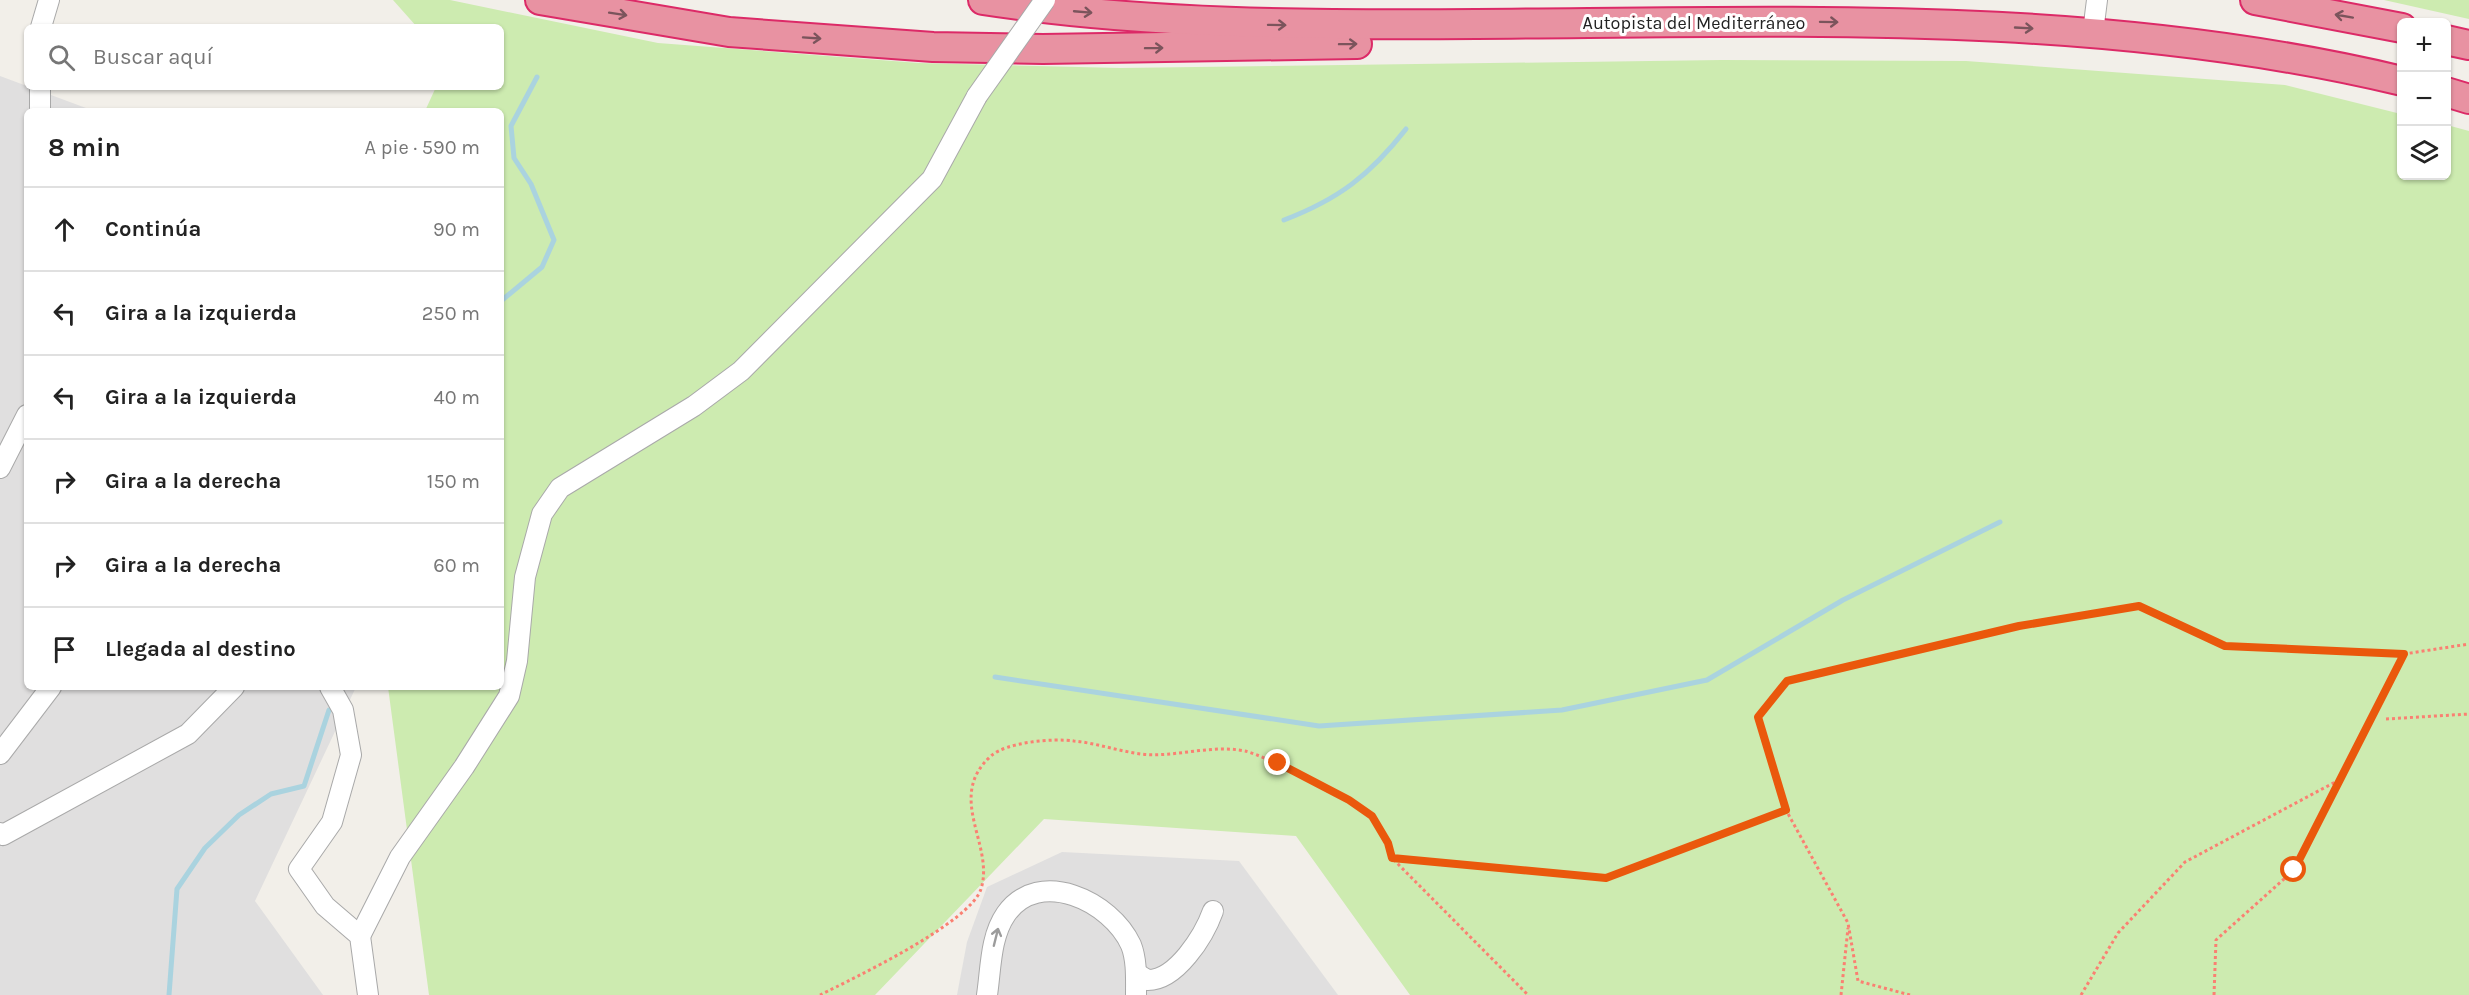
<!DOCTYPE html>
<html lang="es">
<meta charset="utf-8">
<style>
:root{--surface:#fff;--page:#f2f2f2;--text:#222;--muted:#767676;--line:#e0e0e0}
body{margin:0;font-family:Karla,sans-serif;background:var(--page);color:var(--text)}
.controls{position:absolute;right:18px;top:18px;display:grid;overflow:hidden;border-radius:9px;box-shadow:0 2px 4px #0004}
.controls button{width:54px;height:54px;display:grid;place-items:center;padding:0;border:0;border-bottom:2px solid var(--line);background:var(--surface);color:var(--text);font:30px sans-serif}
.stop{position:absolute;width:18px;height:18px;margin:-14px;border:4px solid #ea580c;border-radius:50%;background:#fff}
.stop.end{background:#ea580c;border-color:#fff;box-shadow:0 2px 6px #0008}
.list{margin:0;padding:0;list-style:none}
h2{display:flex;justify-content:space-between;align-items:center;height:78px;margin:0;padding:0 24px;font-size:26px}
h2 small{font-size:20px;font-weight:400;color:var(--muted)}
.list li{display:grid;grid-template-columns:39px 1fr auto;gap:18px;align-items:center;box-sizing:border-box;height:84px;padding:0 24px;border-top:2px solid var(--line)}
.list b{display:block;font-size:22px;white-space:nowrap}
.list em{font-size:20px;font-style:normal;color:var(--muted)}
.icon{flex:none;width:33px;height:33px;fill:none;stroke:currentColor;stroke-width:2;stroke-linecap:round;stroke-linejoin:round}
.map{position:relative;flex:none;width:2469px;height:995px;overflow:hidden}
.search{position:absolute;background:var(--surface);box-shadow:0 2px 4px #0004;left:24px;top:24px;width:480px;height:66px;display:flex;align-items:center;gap:15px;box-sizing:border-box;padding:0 21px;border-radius:9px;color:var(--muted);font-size:22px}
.panel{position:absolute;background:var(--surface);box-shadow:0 2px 4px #0004;left:24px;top:108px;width:480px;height:582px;border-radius:9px}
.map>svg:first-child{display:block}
.residential{fill:#e0dfdf}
.grass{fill:#cdebb0}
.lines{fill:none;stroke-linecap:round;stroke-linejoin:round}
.stream{stroke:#aad3df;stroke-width:5}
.minor-casing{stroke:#a9a9a9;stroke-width:22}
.highway-casing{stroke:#dc2a67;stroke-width:32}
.path{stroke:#fa8072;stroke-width:3;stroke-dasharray:3 3;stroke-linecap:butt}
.minor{stroke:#fff;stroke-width:20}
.highway{stroke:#e892a2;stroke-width:28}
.minor-bridge-casing{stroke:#a9a9a9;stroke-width:22;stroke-linecap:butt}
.minor-bridge{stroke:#fff;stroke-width:20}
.oneway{stroke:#7b545c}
.oneway2{stroke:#9c9c9c}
.route{stroke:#ea580c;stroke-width:8}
.labels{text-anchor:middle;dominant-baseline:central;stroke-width:6;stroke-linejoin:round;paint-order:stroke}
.street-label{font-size:18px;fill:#222;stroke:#fff}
</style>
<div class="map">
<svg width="2469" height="995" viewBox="0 0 2469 995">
<rect width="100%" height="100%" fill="#f2efe9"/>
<!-- residential -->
<g class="residential">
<polygon points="0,76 94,111 27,111 27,687 356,687 255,901 323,995 0,995"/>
<polygon points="1062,852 1239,861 1338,995 957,995 967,942 987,887"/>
</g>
<!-- grass -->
<g class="grass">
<polygon points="393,0 450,0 658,43 919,63 1120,68 1722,60 1966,61 2285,85 2401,114 2402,176 2446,176 2447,125 2469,131 2469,995 1410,995 1296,836 1044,819 875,995 429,995 388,687 501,687 501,111 425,111 436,87 501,87 501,27 417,27"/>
<polygon points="2384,0 2469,0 2469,19"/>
</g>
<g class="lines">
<!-- stream -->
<g class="stream">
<path d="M1284,220C1339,199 1370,175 1406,129"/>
<polyline points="501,301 542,267 554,240 531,184 514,158 511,126 537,77"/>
<polyline points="995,677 1319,726 1562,710 1707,680 1843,600 2000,522"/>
<polyline points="169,995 177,889 205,848 239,815 271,794 304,786 329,710"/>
</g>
<!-- minor casing -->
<g class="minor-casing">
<g id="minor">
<polyline points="41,27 49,0"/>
<polyline points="2093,32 2097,0"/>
<polyline points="40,87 40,111"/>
<polyline points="0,468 27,415"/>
<polyline points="330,687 343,710 351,755 332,822 299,869 325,906 360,936 368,995"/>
<polyline points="0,754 51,687"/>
<polyline points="0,833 3,835 188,734 234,687"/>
<polyline points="360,936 400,857 464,767 509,696 517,661 525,577 542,514 560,488 694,406 741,371 932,179 977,96"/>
<path d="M1136,973L1147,980C1176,981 1204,936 1213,911"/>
<path d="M987,995C991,969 990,937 1006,914C1039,867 1111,901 1131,945C1137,960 1136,979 1136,995"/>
</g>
</g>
<!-- highway casing -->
<g class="highway-casing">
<g id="highway">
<polyline points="540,0 729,32 933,47 1043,49 1357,44"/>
<path d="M983,0C1146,25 1311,25 1476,24C1785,22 2098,8 2402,81"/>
<polyline points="2255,0 2402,28"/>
<polyline points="2446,40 2469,45"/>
<polyline points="2446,92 2469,99"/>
</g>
</g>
<!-- path -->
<g class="path">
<polyline points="2386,719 2469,714"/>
<polyline points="1394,859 1606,878 1786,810"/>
<path d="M820,995C854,978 970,923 981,889C995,845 945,797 991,756C1006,742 1054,738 1074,741C1096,743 1118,751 1141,754C1175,758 1210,744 1245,751C1264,755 1362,804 1373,818C1382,830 1388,844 1392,858L1528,995"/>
<polyline points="1841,995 1848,928"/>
<polyline points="1910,995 1858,981 1848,923 1786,810 1758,717 1787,681 2019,626 2139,606 2225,646 2404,654"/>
<polyline points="2081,995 2118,933 2185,862 2339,780"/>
<polyline points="2214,995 2216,940 2294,870 2404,654 2469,644"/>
</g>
<!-- minor -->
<use href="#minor" class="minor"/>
<!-- highway -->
<use href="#highway" class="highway"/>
<!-- minor-bridge casing -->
<g class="minor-bridge-casing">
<polyline id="minor-bridge" points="977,96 1045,0"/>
</g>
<!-- minor-bridge -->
<use href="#minor-bridge" class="minor-bridge"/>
</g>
<!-- one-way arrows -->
<defs><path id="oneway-shaft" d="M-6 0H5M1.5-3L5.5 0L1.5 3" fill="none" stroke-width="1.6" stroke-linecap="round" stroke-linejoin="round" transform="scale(1.5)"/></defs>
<g class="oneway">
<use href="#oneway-shaft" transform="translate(1083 12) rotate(5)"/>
<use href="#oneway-shaft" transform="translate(618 14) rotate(9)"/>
<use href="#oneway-shaft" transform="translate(2344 16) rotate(-170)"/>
<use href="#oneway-shaft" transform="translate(1829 22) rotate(1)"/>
<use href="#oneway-shaft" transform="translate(1277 25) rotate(1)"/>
<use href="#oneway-shaft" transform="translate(2024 28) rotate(3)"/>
<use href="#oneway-shaft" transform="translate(812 38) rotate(4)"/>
<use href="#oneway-shaft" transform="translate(1348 44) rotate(-1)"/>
<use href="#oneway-shaft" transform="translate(1154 48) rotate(-1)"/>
</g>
<use class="oneway2" href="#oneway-shaft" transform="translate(996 937) rotate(-76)"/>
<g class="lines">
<!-- route -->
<polyline class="route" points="1278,763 1349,800 1372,816 1388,843 1392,858 1606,878 1786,810 1758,717 1787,681 2019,626 2139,606 2225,646 2404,654 2294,870"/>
</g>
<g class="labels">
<!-- street labels -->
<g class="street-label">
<text x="1694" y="23">Autopista del Mediterráneo</text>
</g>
</g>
</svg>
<div class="controls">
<button>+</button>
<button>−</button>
<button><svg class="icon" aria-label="layers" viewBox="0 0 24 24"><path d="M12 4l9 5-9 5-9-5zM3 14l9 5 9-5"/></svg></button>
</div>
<div class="stop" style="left:2294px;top:870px"></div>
<div class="stop end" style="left:1278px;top:763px"></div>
<div class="search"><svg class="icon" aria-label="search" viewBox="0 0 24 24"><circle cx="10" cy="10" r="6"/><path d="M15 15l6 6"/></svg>Buscar aquí</div>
<section class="panel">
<h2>8 min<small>A pie · 590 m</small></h2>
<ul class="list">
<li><svg class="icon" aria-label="ahead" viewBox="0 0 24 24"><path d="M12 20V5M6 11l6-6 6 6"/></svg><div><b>Continúa</b></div><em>90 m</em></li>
<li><svg class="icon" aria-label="left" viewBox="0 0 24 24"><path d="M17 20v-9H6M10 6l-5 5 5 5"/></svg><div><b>Gira a la izquierda</b></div><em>250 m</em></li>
<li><svg class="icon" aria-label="left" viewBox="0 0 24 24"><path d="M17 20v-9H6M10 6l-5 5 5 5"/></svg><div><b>Gira a la izquierda</b></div><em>40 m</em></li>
<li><svg class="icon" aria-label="right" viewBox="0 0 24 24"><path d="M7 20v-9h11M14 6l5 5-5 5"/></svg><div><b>Gira a la derecha</b></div><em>150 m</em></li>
<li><svg class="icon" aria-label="right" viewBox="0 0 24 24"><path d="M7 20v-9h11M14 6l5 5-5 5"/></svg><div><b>Gira a la derecha</b></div><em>60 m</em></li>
<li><svg class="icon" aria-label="arrive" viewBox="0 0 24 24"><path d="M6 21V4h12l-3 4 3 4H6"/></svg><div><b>Llegada al destino</b></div></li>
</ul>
</section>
</div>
